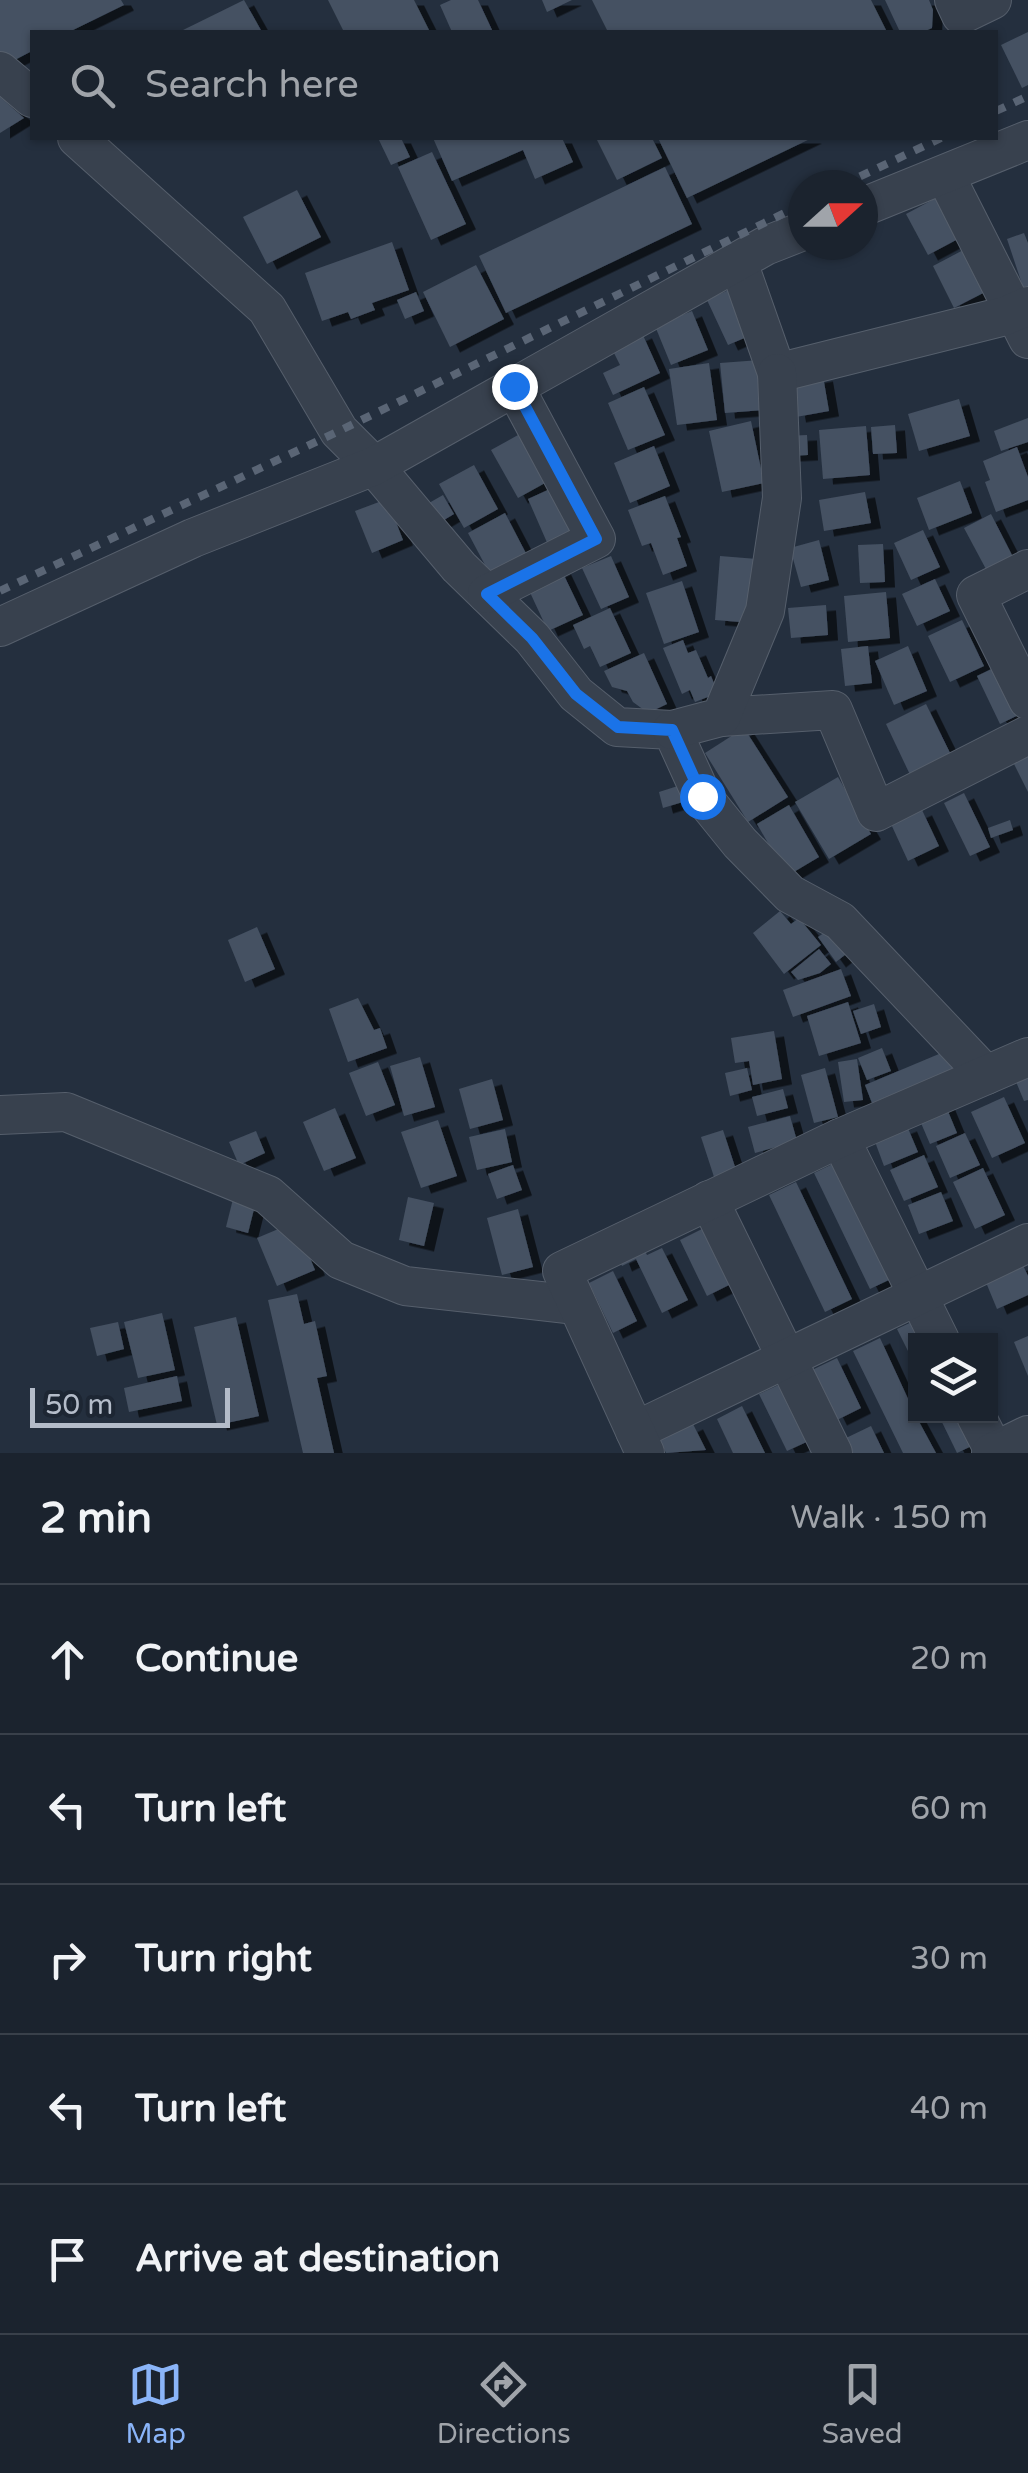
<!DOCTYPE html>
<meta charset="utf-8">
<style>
:root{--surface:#1b232e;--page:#242b36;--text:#f1f3f6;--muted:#a0a4aa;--line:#39404a;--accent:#8ab4f8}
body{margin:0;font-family:"Varela Round",sans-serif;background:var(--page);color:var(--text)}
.controls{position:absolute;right:30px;bottom:30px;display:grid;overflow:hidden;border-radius:0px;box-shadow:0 2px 8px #0004}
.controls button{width:90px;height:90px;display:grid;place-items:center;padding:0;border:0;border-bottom:2px solid var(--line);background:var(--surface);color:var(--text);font:50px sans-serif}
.compass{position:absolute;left:788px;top:170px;width:90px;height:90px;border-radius:50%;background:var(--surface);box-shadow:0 2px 8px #0004;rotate:69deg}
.scale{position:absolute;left:30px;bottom:25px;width:200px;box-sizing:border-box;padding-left:10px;border:5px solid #b4bcc9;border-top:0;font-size:28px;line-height:35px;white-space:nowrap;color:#b4bcc9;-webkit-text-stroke:8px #1d2633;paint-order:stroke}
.stop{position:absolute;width:30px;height:30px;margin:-22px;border:8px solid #1a73e8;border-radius:50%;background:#fff}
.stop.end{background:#1a73e8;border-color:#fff;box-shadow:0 2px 10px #0008}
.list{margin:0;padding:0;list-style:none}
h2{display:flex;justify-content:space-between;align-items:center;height:130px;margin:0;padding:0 40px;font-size:42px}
h2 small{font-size:32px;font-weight:400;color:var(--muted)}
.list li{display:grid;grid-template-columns:65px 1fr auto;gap:30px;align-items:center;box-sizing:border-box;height:150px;padding:0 40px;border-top:2px solid var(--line)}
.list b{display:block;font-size:38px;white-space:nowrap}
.list em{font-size:32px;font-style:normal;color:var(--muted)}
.icon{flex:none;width:55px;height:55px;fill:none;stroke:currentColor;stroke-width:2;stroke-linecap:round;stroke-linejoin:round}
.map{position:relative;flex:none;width:1028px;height:1453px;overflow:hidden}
.search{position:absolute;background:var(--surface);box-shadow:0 2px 8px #0004;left:30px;right:30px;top:30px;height:110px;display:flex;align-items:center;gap:25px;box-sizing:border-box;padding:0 35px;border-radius:0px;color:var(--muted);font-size:38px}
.sheet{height:880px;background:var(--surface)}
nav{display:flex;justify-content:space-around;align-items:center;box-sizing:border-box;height:140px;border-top:2px solid var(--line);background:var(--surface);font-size:28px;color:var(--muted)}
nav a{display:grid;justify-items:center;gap:5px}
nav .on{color:var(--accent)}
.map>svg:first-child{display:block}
.building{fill:#455162;filter:url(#shadow)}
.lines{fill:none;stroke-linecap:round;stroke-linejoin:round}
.minor-casing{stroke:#565f6c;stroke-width:40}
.minor{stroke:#38414e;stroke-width:38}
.rail{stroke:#5a6575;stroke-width:8;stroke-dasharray:10 10;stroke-linecap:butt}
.route{stroke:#1a73e8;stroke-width:12}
</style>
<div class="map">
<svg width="1028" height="1453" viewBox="0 0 1028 1453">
<defs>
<filter id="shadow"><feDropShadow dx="10" dy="5.5" stdDeviation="0" flood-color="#0009"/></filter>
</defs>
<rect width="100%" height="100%" fill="#242f3e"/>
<!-- building -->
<g class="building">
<polygon points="0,0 121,0 124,5 69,32 32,32 32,51 7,64 0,51"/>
<polygon points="244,0 262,32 179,32"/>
<polygon points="328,0 414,0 430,32 344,32"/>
<polygon points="451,0 478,0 493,32 452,32 440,5"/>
<polygon points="542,0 572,0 547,12"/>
<polygon points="592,0 871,0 887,32 608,32"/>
<polygon points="885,0 929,0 933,10 932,28 923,32 900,32"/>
<polygon points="1028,32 1028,85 1022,88 1001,45"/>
<polygon points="0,97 24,118 0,133"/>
<polygon points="378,138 401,138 410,157 391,165"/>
<polygon points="433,138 562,138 573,162 535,179 523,150 452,181"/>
<polygon points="596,138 652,138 662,158 617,180"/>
<polygon points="658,138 812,138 687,198"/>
<polygon points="432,152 466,224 431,240 398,167"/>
<polygon points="665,167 692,224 506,313 479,256"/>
<polygon points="297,190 321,237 267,264 243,217"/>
<polygon points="936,198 958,239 928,255 906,214"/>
<polygon points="1024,233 1028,243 1028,286 1023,287 1007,239"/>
<polygon points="392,242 409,290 372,303 375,310 351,319 348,312 322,321 305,273"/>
<polygon points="969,247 991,289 954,308 933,266"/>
<polygon points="476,265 504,319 450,347 423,292"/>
<polygon points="735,287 756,333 728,345 707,300"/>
<polygon points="416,292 424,311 405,319 397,300"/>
<polygon points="692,311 708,350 671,365 655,326"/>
<polygon points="642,333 660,373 613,395 603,373 620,365 611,347"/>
<polygon points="760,360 765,410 725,413 720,363"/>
<polygon points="709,363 717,420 677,425 669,369"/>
<polygon points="823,376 829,411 796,417 790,382"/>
<polygon points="644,387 665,435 628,450 608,403"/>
<polygon points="959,399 970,436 919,451 908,414"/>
<polygon points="1028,418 1028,442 1001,451 994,431"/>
<polygon points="751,421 764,483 722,492 709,431"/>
<polygon points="895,425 897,453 873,454 871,427"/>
<polygon points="866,426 870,475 823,479 819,430"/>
<polygon points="527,430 554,478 518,498 491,450"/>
<polygon points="807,435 808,455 788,456 787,436"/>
<polygon points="654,446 670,486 630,503 614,463"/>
<polygon points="1017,447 1028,477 1028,500 996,512 985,482 990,480 983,461"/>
<polygon points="474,465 498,509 464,528 439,484"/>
<polygon points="960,481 972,513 929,530 917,498"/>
<polygon points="563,483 584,531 549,547 528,499"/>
<polygon points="865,492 871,523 824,531 819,500"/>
<polygon points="443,495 454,514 434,526 422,507"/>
<polygon points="665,496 681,537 677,538 687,566 663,575 651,543 642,546 628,510"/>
<polygon points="387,499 403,540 372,553 355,511"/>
<polygon points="505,513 530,561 493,580 468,533"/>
<polygon points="991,514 1013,557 987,571 964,528"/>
<polygon points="923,530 940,567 911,580 894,543"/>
<polygon points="819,540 829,580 801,587 790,548"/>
<polygon points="883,544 885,582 860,583 858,545"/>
<polygon points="611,556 629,597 601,609 582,568"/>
<polygon points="720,556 757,559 753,623 715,620"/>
<polygon points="561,569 583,615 548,631 527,586"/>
<polygon points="935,579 950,611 917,626 902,594"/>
<polygon points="682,581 699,632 664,644 646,593"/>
<polygon points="886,592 890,638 848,642 844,596"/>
<polygon points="826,605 828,635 791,638 788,608"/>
<polygon points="610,608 631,653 600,667 590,646 584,649 573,625"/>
<polygon points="962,620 984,666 950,682 928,636"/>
<polygon points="683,640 688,653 696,650 708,678 711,676 718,693 695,702 690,690 682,694 663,648"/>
<polygon points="868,646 872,683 845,686 841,649"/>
<polygon points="908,646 927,691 894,705 875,661"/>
<polygon points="644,653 667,704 648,713 633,702 627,691 612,687 604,671"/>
<polygon points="1004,663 1027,711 1000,724 977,676"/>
<polygon points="926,704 954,761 913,781 886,724"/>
<polygon points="744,728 788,797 748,822 705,753"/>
<polygon points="1028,754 1028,792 1013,762"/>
<polygon points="838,777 871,834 829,859 795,802"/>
<polygon points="681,785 686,801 663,808 659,792"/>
<polygon points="964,793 990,847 970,856 944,803"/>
<polygon points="789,805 819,857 787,876 757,824"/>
<polygon points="922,810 939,846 908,861 891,824"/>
<polygon points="1010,820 1013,830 991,838 988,828"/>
<polygon points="780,911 791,924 799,918 821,945 784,974 753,933"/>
<polygon points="838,923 855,947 836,962 818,937"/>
<polygon points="257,927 275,969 245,982 228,940"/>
<polygon points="819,949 831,964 820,973 798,980 791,972"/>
<polygon points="841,969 851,996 793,1017 783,990"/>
<polygon points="358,998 374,1030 380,1028 387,1048 348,1062 329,1009"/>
<polygon points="848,1002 861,1043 819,1056 807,1016"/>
<polygon points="874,1004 881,1027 861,1034 853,1011"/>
<polygon points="774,1031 782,1079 753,1085 749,1061 735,1063 731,1038"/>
<polygon points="958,1046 965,1064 872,1103 865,1085"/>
<polygon points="882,1048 891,1071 867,1080 858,1058"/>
<polygon points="420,1057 435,1107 404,1116 390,1066"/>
<polygon points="857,1059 863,1100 844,1102 838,1062"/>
<polygon points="378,1062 395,1105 366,1116 349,1073"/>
<polygon points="1028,1065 1028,1100 1024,1101 1012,1072"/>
<polygon points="747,1068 752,1090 730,1096 725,1073"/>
<polygon points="825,1068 838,1117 814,1123 801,1075"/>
<polygon points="492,1079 503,1120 470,1129 459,1089"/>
<polygon points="783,1089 788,1108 757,1116 752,1097"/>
<polygon points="1004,1097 1025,1143 992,1158 971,1112"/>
<polygon points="945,1104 957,1133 930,1144 918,1116"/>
<polygon points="335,1108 356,1158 324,1171 303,1122"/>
<polygon points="790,1116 797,1141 755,1153 748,1127"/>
<polygon points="438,1120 457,1176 421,1188 401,1132"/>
<polygon points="907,1126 918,1152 884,1166 874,1139"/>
<polygon points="505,1129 512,1162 477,1170 469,1137"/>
<polygon points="723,1130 738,1176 716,1183 701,1137"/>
<polygon points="256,1131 265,1153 239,1165 229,1142"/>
<polygon points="965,1133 980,1165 950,1178 936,1146"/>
<polygon points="924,1155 938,1187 904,1201 890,1170"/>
<polygon points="841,1160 897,1276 870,1289 814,1173"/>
<polygon points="513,1165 522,1190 497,1199 488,1174"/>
<polygon points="983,1168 1005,1215 975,1229 953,1182"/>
<polygon points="796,1182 852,1299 825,1312 769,1195"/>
<polygon points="235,1191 257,1197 248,1233 226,1227"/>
<polygon points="941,1192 953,1221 919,1234 908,1205"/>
<polygon points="408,1197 434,1203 424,1246 399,1240"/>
<polygon points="518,1209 533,1267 502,1275 487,1218"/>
<polygon points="295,1222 315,1270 277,1286 257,1238"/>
<polygon points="706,1227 733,1283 707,1296 680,1240"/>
<polygon points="643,1247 647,1255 662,1248 688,1300 662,1313 636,1259 622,1266 619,1258"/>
<polygon points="1022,1263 1028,1276 1028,1295 997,1309 985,1280"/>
<polygon points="613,1271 637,1321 613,1333 589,1283"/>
<polygon points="297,1294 304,1324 315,1321 327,1376 317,1378 334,1453 303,1453 268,1300"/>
<polygon points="162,1313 175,1370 138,1378 124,1322"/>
<polygon points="236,1317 259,1416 217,1425 194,1327"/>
<polygon points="920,1318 931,1340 916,1340 916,1367 897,1329"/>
<polygon points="118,1322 124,1349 97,1356 90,1328"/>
<polygon points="1028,1336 1028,1376 1014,1342"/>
<polygon points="880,1338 916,1416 936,1453 903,1453 853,1351"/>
<polygon points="837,1358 861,1408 837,1420 812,1370"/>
<polygon points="177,1376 182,1401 129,1412 124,1388"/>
<polygon points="785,1382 813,1439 787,1451 759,1394"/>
<polygon points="742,1406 765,1453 733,1453 717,1419"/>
<polygon points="939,1416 967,1416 980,1442 957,1453"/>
<polygon points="693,1424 706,1450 666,1453 660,1440"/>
<polygon points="871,1426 884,1453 853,1453 846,1438"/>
</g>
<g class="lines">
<!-- minor casing -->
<g class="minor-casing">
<g id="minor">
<polyline points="954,0 961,15 992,0"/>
<polyline points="0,71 32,98"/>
<polyline points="77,138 267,309 339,431 374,466 459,567 532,638 576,694 617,727 672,730 702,796 740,843 790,894 840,921 986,1075"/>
<polyline points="945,175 1028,339"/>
<polyline points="863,207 1028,140"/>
<polyline points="738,262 777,373 1005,316 1028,306"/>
<polyline points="1028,569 976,595 1028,700"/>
<polyline points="487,594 596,539 514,386"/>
<polyline points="0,627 193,538 374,466 765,246 803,231"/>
<polyline points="721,717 833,710 876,812 1028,735"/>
<polyline points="672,730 721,717 765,611 782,498 777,373"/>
<polyline points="0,1115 66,1112 268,1195 341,1260 405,1286 576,1305"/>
<polyline points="840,1138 940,1340"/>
<polyline points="709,1200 833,1453"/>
<polyline points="976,1416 995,1453"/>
<polyline points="635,1431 1028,1243"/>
<polyline points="645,1453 562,1271 840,1138 1028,1057"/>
<polyline points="991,1453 1028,1435"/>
</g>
</g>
<!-- minor -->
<use href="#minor" class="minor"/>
<!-- rail -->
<g class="rail">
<polyline points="996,111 1028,96"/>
<polyline points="842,185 941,138"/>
<polyline points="0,591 339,431 803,204"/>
</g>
</g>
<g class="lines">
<!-- route -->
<polyline class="route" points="514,386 596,539 487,594 532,638 576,694 618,727 672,730 702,796"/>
</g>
</svg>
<div class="controls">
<button><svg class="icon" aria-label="layers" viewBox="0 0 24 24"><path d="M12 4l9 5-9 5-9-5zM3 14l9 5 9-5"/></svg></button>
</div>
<svg class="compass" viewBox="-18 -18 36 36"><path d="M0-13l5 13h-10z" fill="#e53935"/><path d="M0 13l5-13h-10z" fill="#a0a4aa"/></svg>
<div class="scale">50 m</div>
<div class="stop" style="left:702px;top:796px"></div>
<div class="stop end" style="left:514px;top:386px"></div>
<div class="search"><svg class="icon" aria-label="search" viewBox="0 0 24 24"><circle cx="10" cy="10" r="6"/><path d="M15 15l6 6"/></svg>Search here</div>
</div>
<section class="sheet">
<h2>2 min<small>Walk · 150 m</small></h2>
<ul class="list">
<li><svg class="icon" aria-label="ahead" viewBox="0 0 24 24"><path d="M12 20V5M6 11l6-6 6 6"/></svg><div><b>Continue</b></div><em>20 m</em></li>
<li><svg class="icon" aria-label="left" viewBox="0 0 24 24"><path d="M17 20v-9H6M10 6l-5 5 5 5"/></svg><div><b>Turn left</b></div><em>60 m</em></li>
<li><svg class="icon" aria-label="right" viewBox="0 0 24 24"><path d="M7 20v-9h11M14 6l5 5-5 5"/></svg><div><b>Turn right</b></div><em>30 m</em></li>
<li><svg class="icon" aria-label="left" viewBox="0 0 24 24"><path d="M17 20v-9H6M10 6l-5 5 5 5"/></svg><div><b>Turn left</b></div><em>40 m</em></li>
<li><svg class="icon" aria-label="arrive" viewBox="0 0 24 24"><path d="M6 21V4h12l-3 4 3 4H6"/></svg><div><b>Arrive at destination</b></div></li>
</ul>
</section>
<nav>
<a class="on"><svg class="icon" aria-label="map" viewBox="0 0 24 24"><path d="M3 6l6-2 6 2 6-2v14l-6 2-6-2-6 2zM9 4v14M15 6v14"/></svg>Map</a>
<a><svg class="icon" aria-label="directions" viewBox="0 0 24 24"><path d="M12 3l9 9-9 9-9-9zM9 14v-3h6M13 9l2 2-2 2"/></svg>Directions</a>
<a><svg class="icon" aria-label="saved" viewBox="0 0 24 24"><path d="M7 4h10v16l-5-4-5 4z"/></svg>Saved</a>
</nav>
